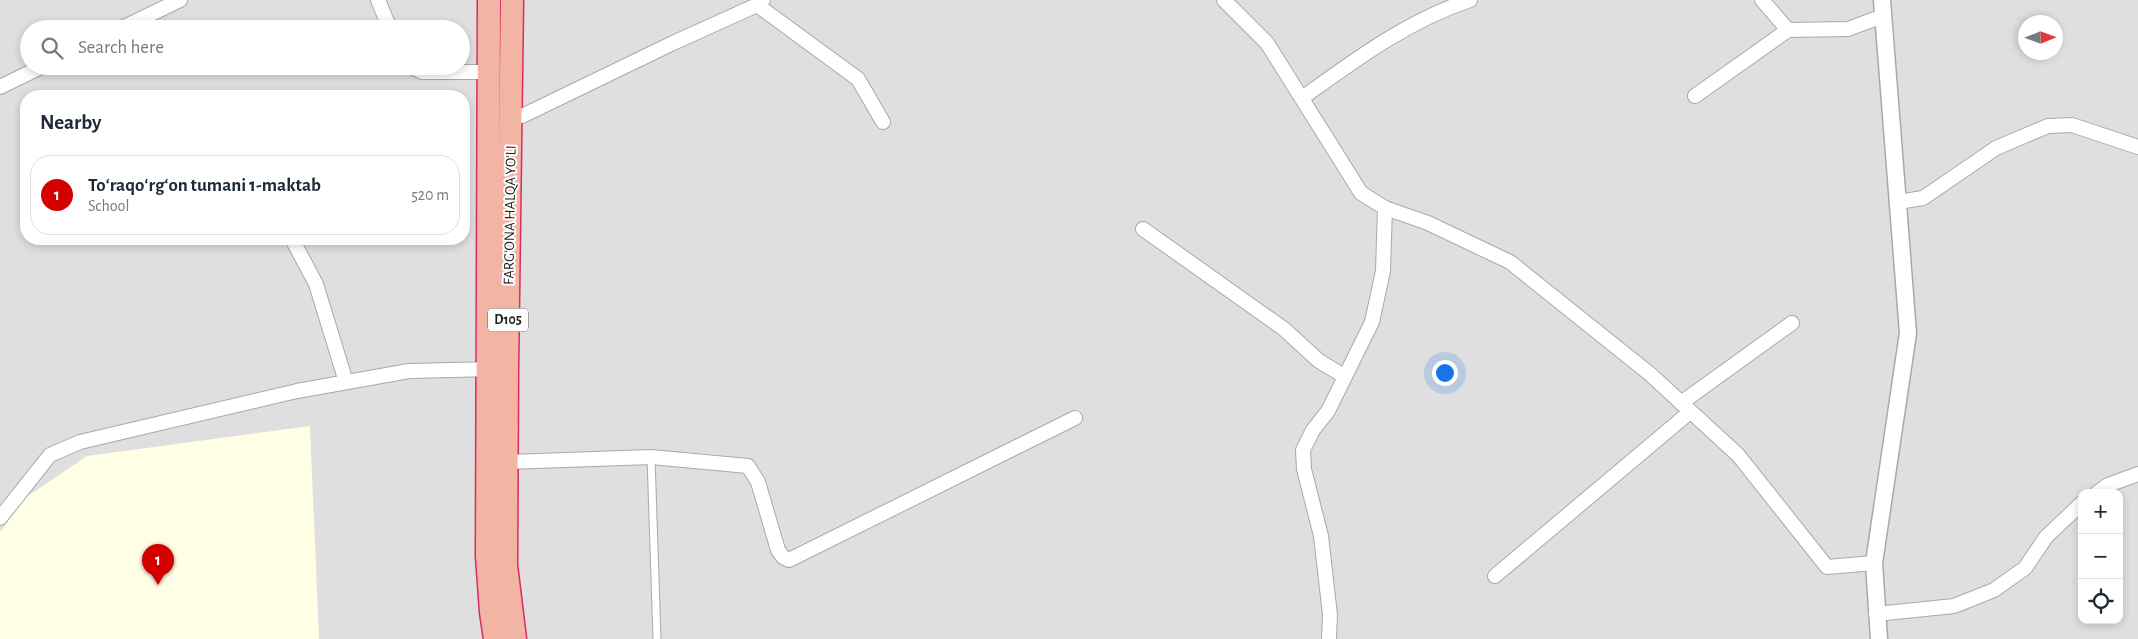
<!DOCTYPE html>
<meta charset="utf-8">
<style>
:root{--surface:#fff;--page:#f2f2f3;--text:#1f2937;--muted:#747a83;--line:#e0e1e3;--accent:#d40000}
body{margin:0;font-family:"Alegreya Sans",sans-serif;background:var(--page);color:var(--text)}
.controls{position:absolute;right:15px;bottom:15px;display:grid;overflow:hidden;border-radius:10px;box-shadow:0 2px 8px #0003}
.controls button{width:45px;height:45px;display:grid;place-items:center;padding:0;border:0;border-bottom:1px solid var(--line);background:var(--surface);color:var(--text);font:25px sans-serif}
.compass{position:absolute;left:2018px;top:15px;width:45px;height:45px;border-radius:50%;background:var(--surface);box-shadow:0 2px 8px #0003;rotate:89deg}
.you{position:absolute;left:1444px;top:372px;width:18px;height:18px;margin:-12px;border:4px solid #fff;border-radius:50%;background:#1a73e8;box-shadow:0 0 0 8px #1a73e833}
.badge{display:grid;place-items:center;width:32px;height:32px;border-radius:50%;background:var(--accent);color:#fff;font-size:16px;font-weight:700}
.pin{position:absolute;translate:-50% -41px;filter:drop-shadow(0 1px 2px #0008)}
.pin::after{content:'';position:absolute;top:26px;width:18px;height:15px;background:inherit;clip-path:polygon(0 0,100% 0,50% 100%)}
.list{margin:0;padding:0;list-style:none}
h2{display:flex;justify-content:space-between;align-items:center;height:65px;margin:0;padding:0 20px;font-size:21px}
h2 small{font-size:16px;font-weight:400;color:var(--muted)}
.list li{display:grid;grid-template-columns:32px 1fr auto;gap:15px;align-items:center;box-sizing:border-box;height:80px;margin:0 10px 10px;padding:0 10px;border:1px solid var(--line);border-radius:20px}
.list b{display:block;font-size:19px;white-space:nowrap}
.list p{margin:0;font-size:16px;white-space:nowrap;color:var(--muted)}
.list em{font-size:16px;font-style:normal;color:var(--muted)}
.icon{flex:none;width:28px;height:28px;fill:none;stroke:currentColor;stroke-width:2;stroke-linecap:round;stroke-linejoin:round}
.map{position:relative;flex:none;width:2138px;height:639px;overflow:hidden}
.search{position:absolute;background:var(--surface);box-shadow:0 2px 8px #0003;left:20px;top:20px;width:450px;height:55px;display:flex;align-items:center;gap:12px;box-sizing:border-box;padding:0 18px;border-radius:28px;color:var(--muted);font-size:19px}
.panel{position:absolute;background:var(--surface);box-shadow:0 2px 8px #0003;left:20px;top:90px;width:450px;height:155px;border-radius:20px}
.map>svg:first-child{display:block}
.residential{fill:#e0dfdf;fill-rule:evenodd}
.education{fill:#ffffe5}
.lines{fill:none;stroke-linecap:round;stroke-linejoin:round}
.service-casing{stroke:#a9a9a9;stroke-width:9}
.minor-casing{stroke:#a9a9a9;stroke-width:16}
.tertiary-casing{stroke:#a9a9a9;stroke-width:19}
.trunk-casing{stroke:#dc2a67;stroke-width:25}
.service{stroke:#fff;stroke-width:7}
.minor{stroke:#fff;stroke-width:14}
.tertiary{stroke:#fff;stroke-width:16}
.trunk{stroke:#f2b4a3;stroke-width:22}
.labels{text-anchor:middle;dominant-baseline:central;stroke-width:4;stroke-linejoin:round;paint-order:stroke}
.shield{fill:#fff;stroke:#646464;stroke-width:1}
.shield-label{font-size:14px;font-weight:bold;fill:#222}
.street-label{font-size:15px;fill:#222;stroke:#fff}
</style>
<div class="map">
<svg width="2138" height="639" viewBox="0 0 2138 639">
<rect width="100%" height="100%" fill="#f2efe9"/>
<!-- residential -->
<path class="residential" d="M0,0H2138V639H0ZM2026,22H2056V52H2026ZM29,29H461V66H29ZM26,96H464V239H26ZM2082,493H2119V620H2082Z"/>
<!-- education -->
<polygon class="education" points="310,426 319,639 0,639 0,532 25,498 87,456"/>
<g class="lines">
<!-- service casing -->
<g class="service-casing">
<polyline id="service" points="651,457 657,639"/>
</g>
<!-- minor casing -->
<g class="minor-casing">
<g id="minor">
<polyline points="378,0 390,29"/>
<polyline points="1224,0 1267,43 1361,193 1385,208 1428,223 1510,262 1650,374 1738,455 1827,567 1874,563"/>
<polyline points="1762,0 1788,30 1848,29 1883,16"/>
<polyline points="757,5 858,79 883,122"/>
<polyline points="120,29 180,0"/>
<polyline points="409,66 422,72 488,72"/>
<polyline points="0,87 43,66"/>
<polyline points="1695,96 1788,30"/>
<path d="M1302,98C1355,60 1407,21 1470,0"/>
<polyline points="512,116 522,116 673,43 757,5 763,0"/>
<polyline points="1898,202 1923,198 1996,148 2048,126 2072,125 2138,147"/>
<polyline points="1143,229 1284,329 1319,361 1344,376"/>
<polyline points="292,239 316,284 346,382"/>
<polyline points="1681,403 1792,323"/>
<polyline points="507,462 651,457 748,466 758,482 778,550 783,557 789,560 1075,418"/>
<polyline points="2097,493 2108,485 2138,474"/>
<polyline points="0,518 50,455 80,442 297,391 409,371 494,369"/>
<polyline points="1495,576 1690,412"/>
<polyline points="1876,614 1954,606 1994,590 2025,568 2046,537 2082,503"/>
<polyline points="1329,639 1330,615 1321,536 1304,469 1303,450 1313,430 1328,411 1372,322 1383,271 1385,208"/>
</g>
</g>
<!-- tertiary casing -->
<g class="tertiary-casing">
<polyline id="tertiary" points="1879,639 1874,563 1908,333 1882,0"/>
</g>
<!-- trunk casing -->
<g class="trunk-casing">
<g id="trunk">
<polyline points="489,0 487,556 491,612 495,639"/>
<polyline points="512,0 507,369 506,565 515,639"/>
</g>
</g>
<!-- service -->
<use href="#service" class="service"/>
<!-- minor -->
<use href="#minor" class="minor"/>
<!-- tertiary -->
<use href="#tertiary" class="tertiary"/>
<!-- trunk -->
<use href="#trunk" class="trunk"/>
</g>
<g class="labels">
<!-- shield labels -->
<rect class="shield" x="488" y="308.5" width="40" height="23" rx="4"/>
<g class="shield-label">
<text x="508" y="320">D105</text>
</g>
<!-- street labels -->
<g class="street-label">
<text transform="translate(510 215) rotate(-89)">FARG‘ONA HALQA YO‘LI</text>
</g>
</g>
</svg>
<div class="controls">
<button>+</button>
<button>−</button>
<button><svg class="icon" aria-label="locate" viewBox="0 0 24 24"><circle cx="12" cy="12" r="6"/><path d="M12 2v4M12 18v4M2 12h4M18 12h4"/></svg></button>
</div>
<svg class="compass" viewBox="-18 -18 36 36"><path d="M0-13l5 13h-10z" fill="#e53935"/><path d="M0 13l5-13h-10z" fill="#747a83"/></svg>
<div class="you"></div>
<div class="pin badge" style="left:158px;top:585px">1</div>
<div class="search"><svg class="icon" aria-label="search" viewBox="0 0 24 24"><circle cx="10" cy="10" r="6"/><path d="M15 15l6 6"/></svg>Search here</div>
<section class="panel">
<h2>Nearby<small></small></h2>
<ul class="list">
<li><span class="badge">1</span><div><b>Toʻraqoʻrgʻon tumani 1-maktab</b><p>School</p></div><em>520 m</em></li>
</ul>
</section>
</div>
